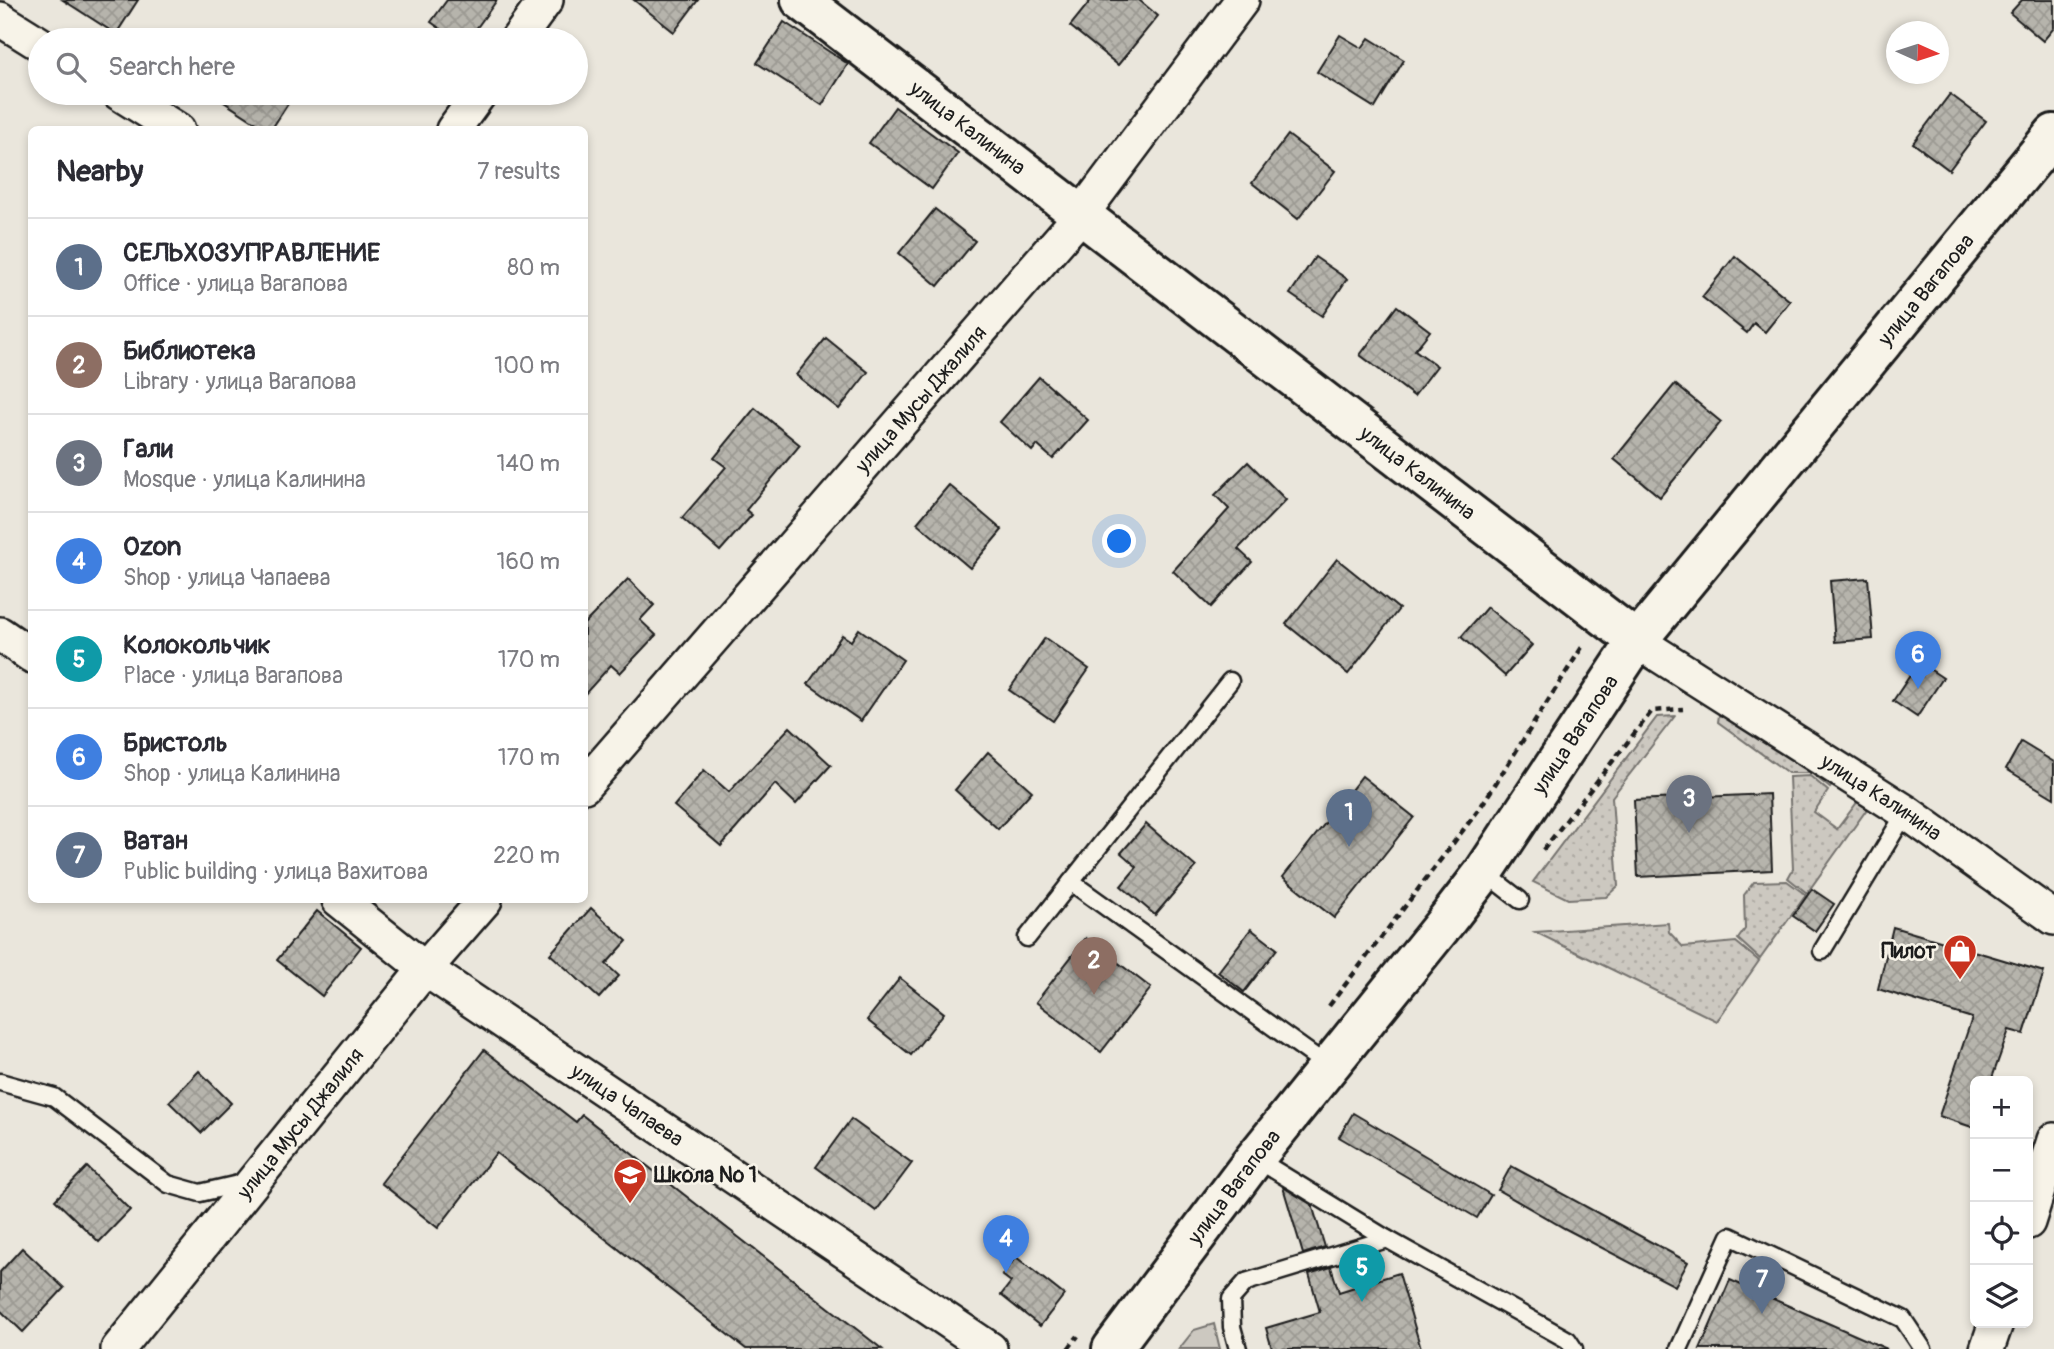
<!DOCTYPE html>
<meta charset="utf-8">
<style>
:root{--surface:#fff;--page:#f7f7f7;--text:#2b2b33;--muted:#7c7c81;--line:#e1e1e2;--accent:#ea580c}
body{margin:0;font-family:Pangolin,sans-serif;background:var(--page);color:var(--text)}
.controls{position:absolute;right:21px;bottom:21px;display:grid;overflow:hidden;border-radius:10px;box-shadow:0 4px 10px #0003}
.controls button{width:63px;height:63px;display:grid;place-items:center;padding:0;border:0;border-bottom:2px solid var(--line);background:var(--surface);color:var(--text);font:35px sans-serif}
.compass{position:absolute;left:1886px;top:21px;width:63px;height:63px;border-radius:50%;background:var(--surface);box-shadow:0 4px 10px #0003;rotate:93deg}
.you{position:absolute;left:1120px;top:542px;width:24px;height:24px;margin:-18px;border:5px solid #fff;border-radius:50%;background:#1a73e8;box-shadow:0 0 0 10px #1a73e833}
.badge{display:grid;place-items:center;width:46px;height:46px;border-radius:50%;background:var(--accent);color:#fff;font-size:23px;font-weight:700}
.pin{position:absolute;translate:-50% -58px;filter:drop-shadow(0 2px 4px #0008)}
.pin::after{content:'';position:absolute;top:37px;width:24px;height:21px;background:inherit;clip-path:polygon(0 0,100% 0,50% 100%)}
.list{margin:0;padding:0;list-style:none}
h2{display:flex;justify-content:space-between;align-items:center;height:91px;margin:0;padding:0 28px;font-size:30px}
h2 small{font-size:23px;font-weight:400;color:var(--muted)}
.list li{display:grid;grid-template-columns:46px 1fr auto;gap:21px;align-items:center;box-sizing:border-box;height:98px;padding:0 28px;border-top:2px solid var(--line)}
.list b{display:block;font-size:26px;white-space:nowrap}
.list p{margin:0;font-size:23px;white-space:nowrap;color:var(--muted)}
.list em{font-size:23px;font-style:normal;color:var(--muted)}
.icon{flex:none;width:38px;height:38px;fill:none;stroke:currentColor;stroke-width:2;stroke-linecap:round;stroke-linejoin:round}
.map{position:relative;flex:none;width:2054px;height:1349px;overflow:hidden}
.search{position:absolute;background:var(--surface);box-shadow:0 4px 10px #0003;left:28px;top:28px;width:560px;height:77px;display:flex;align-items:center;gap:18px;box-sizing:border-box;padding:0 24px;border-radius:38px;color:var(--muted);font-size:26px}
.panel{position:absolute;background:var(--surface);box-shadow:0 4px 10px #0003;left:28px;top:126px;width:560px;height:777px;border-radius:10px}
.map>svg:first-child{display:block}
.grass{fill:url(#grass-dots);stroke:#74726e;stroke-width:2}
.park{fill:#ccc8c0;stroke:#74726e;stroke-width:2}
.building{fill:url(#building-cross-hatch);stroke:#1c1c1c;stroke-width:2}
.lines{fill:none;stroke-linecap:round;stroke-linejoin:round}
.lane-casing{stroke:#1c1c1c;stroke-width:21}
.street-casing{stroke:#1c1c1c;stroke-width:38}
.secondary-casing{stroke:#1c1c1c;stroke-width:44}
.path{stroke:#1c1c1c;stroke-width:4.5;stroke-dasharray:7 5;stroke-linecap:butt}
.lane{stroke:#f7f3e8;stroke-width:16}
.street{stroke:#f7f3e8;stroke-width:33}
.secondary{stroke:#f7f3e8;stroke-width:38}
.labels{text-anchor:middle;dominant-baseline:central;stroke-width:5;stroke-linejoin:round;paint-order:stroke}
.street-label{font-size:21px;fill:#1c1c1c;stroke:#f7f3e8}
.poi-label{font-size:21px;font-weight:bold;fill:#1c1c1c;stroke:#f7f3e8;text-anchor:end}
</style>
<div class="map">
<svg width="2054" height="1349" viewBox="0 0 2054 1349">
<defs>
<pattern id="grass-dots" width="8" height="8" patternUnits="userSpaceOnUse" patternTransform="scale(1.75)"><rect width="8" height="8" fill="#ccc8c0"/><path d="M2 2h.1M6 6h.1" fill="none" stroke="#afaba4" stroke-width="1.8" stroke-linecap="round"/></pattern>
<pattern id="building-cross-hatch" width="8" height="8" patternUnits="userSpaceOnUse" patternTransform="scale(1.75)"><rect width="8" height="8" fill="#b6b4ac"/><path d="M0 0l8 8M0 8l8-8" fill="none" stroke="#9c9a93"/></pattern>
</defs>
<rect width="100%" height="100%" fill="#eae6dc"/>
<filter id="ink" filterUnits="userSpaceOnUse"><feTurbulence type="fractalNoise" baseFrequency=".0143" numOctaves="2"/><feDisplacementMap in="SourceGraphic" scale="14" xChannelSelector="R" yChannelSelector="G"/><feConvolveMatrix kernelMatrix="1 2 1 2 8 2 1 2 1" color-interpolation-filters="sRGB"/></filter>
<g filter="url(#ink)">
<!-- grass -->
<g class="grass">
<polygon points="1747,714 1872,802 1807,893 1788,878 1793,869 1789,777 1810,776 1828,791 1814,812 1837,829 1858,801 1833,784 1830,788 1811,773 1788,773 1718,722 1719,715"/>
<polygon points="1675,716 1612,797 1618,886 1606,897 1568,899 1533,882 1657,717"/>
<polygon points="1787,881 1806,895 1760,959 1738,939 1745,929 1744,895 1754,882"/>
<polygon points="1668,923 1669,932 1683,947 1736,942 1759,961 1717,1021 1535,932"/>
</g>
<!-- park -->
<polygon class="park" points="1214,1324 1220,1349 1179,1349 1194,1330"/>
<!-- building -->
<g class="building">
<polygon points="63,0 138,0 116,34"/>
<polygon points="447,0 497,0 468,40 456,40 431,22"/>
<polygon points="634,0 698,0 674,32"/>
<polygon points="1091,0 1139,0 1158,16 1118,65 1070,26"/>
<polygon points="2022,0 2054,0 2054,28 2043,41 2010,13"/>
<polygon points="784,22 848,64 822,105 757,63"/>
<polygon points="1340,35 1362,48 1369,38 1404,60 1375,108 1317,72"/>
<polygon points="210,93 295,93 271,130 267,130"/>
<polygon points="1950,94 1986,121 1949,170 1913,143"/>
<polygon points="895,107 958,153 932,189 869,143"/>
<polygon points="1288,135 1335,171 1298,219 1252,183"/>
<polygon points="935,209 975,241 938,286 899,253"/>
<polygon points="1735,256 1790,301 1765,332 1754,323 1747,333 1702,297"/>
<polygon points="1315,257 1347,279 1322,316 1290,294"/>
<polygon points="1397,306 1430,331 1415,350 1437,366 1414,396 1360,355"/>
<polygon points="826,338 868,372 839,409 796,375"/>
<polygon points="1039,377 1088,420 1053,459 1037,445 1032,451 1000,422"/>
<polygon points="1675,384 1721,422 1660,497 1614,459"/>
<polygon points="755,408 800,445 746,510 752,515 720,551 682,518 726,467 714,458"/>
<polygon points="1248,462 1286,500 1238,549 1252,562 1211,607 1173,571 1229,509 1215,495"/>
<polygon points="949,485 1002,530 970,568 917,523"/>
<polygon points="1337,559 1399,609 1348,674 1286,624"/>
<polygon points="1868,578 1873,639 1835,642 1830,581"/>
<polygon points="628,579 654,605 640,620 656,635 620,673 611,665 584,695 584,624"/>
<polygon points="1487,607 1532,645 1505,676 1461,637"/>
<polygon points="859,629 903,660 861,721 808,684 842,635 851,641"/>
<polygon points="1045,638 1089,669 1053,721 1009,690"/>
<polygon points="1919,662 1943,678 1917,717 1893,701"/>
<polygon points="790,727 831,765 796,804 775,784 721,846 674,806 704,770 729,792"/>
<polygon points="2021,742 2054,762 2054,798 2006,769"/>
<polygon points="988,752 1032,791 998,829 955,790"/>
<polygon points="1362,776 1414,817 1334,918 1283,877"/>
<polygon points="1769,794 1772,870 1638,877 1634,800"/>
<polygon points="1146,824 1196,867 1155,915 1121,886 1137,867 1121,853"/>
<polygon points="1812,889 1834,904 1815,931 1793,916"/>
<polygon points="591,908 627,941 606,964 619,976 599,998 550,954"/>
<polygon points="317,911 361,947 322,996 277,960"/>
<polygon points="1893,927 2044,972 2024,1034 2009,1030 1991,1081 1975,1081 1975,1128 1939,1116 1972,1018 1878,989"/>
<polygon points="1251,929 1277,949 1244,992 1218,972"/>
<polygon points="1086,938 1151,988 1101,1052 1036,1002"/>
<polygon points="900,978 944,1013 911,1055 867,1020"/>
<polygon points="484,1050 576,1122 582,1115 882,1349 746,1349 496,1153 438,1228 381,1183"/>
<polygon points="199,1071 231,1103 201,1133 169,1102"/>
<polygon points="1353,1113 1491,1195 1477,1218 1339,1137"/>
<polygon points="851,1119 912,1163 876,1211 816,1167"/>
<polygon points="1511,1166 1688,1262 1675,1286 1564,1228 1498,1190"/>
<polygon points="87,1167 130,1210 99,1242 55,1200"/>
<polygon points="1283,1187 1312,1205 1325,1247 1303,1254"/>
<polygon points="22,1248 64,1288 23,1332 0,1310 0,1272"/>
<polygon points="1016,1257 1064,1295 1040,1326 1001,1295 1011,1282 1002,1275"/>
<polygon points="1331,1267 1339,1292 1399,1273 1421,1349 1272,1349 1266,1328 1320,1312 1309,1274"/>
<polygon points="1730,1280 1887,1349 1700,1349"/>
</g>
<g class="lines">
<!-- lane casing -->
<g class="lane-casing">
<g id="lane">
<polyline points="1230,681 1071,882 1329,1067"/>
<polyline points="1484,872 1520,900"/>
<polyline points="1027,938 1071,882"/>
<polyline points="1822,951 1906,812"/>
<polyline points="0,1082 54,1097 168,1184 200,1193 247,1182"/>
<polyline points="1255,1158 1387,1239 1568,1340 1574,1349"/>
<polyline points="1238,1349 1232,1327 1231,1299 1246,1282 1387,1239"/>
<polyline points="1679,1349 1730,1236 1903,1319 1923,1349"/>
</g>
</g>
<!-- street casing -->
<g class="street-casing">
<g id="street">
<polyline points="0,19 40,44"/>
<polyline points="517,40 546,0"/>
<polyline points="119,93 178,130"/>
<polyline points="453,130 480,93"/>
<polyline points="0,634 32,656"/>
<path id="s1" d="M1637,641L1906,812L2054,918"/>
<path id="s2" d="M584,786L1081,215L1242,0"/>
<path id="s3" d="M339,900L425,969L990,1349"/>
<polyline points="2028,1222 2054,1140"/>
<path id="s4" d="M118,1349L425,969L485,900"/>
<polyline points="1987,1349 1996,1323"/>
</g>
</g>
<!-- secondary casing -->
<g class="secondary-casing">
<g id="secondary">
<path id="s5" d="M801,0L1637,641"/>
<path id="s6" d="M1112,1349L1255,1158L1447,920L1484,872L1637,641L2054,134"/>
</g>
</g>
<!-- path -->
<g class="path">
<polyline points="1543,850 1652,711 1683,709"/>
<polyline points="1329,1006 1480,808 1584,644"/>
<polyline points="1068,1349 1078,1336"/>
</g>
<!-- lane -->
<use href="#lane" class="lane"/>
<!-- street -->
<use href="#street" class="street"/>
<!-- secondary -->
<use href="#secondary" class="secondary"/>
</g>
</g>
<!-- icons -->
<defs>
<g id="shop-pin" transform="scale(1.75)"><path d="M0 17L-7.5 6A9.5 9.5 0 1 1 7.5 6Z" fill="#c8321e" stroke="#f7f3e8"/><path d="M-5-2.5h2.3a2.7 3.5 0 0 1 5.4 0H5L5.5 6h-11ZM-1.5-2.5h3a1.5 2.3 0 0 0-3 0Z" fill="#fff"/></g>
<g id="school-pin" transform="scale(1.75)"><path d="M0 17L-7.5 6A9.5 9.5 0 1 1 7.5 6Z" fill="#c8321e" stroke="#f7f3e8"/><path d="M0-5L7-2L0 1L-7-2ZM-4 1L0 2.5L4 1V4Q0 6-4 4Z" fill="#fff"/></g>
</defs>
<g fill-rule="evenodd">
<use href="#shop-pin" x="1960" y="951"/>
<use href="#school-pin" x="630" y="1175"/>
</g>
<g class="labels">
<!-- street labels -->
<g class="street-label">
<text stroke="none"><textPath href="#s5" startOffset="210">улица Калинина</textPath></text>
<text stroke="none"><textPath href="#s6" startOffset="1337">улица Вагапова</textPath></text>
<text stroke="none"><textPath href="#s2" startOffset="513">улица Мусы Джалиля</textPath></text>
<text stroke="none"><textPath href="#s5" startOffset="777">улица Калинина</textPath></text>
<text stroke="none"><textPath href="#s6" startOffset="770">улица Вагапова</textPath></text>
<text stroke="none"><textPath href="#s1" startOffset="290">улица Калинина</textPath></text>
<text stroke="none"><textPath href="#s3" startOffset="354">улица Чапаева</textPath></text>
<text stroke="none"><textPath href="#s4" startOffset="290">улица Мусы Джалиля</textPath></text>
<text stroke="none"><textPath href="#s6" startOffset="203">улица Вагапова</textPath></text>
</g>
<!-- poi labels -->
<g class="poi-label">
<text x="1936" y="951">Пилот</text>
<text x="654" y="1175" text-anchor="start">Школа № 1</text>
</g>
</g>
</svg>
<div class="controls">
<button>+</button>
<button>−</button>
<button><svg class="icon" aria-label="locate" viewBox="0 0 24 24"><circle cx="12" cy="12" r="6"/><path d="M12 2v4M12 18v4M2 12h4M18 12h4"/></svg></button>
<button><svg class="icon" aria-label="layers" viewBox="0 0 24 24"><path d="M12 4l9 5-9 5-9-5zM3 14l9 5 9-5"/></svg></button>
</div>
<svg class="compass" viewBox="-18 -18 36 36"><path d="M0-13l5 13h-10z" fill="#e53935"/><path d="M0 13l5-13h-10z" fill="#7c7c81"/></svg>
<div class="you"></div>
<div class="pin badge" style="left:1349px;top:847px;background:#5c6f8a">1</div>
<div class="pin badge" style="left:1094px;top:995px;background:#8d6e63">2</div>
<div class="pin badge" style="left:1689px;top:833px;background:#6b7280">3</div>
<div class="pin badge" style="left:1006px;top:1273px;background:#3f7fe0">4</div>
<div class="pin badge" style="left:1362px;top:1302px;background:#0f9aa8">5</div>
<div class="pin badge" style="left:1918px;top:689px;background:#3f7fe0">6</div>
<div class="pin badge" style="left:1762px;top:1314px;background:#5c6f8a">7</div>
<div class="search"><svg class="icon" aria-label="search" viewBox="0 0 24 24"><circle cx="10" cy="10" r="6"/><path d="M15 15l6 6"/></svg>Search here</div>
<section class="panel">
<h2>Nearby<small>7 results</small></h2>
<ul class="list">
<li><span class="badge" style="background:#5c6f8a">1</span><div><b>СЕЛЬХОЗУПРАВЛЕНИЕ</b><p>Office · улица Вагапова</p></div><em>80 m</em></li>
<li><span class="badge" style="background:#8d6e63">2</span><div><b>Библиотека</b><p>Library · улица Вагапова</p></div><em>100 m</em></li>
<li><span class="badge" style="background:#6b7280">3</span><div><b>Гали</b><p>Mosque · улица Калинина</p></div><em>140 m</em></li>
<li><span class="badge" style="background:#3f7fe0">4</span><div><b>Ozon</b><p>Shop · улица Чапаева</p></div><em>160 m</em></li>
<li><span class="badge" style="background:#0f9aa8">5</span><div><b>Колокольчик</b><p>Place · улица Вагапова</p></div><em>170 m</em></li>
<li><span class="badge" style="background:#3f7fe0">6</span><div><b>Бристоль</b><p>Shop · улица Калинина</p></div><em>170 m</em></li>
<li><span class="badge" style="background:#5c6f8a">7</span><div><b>Ватан</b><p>Public building · улица Вахитова</p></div><em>220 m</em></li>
</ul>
</section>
</div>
